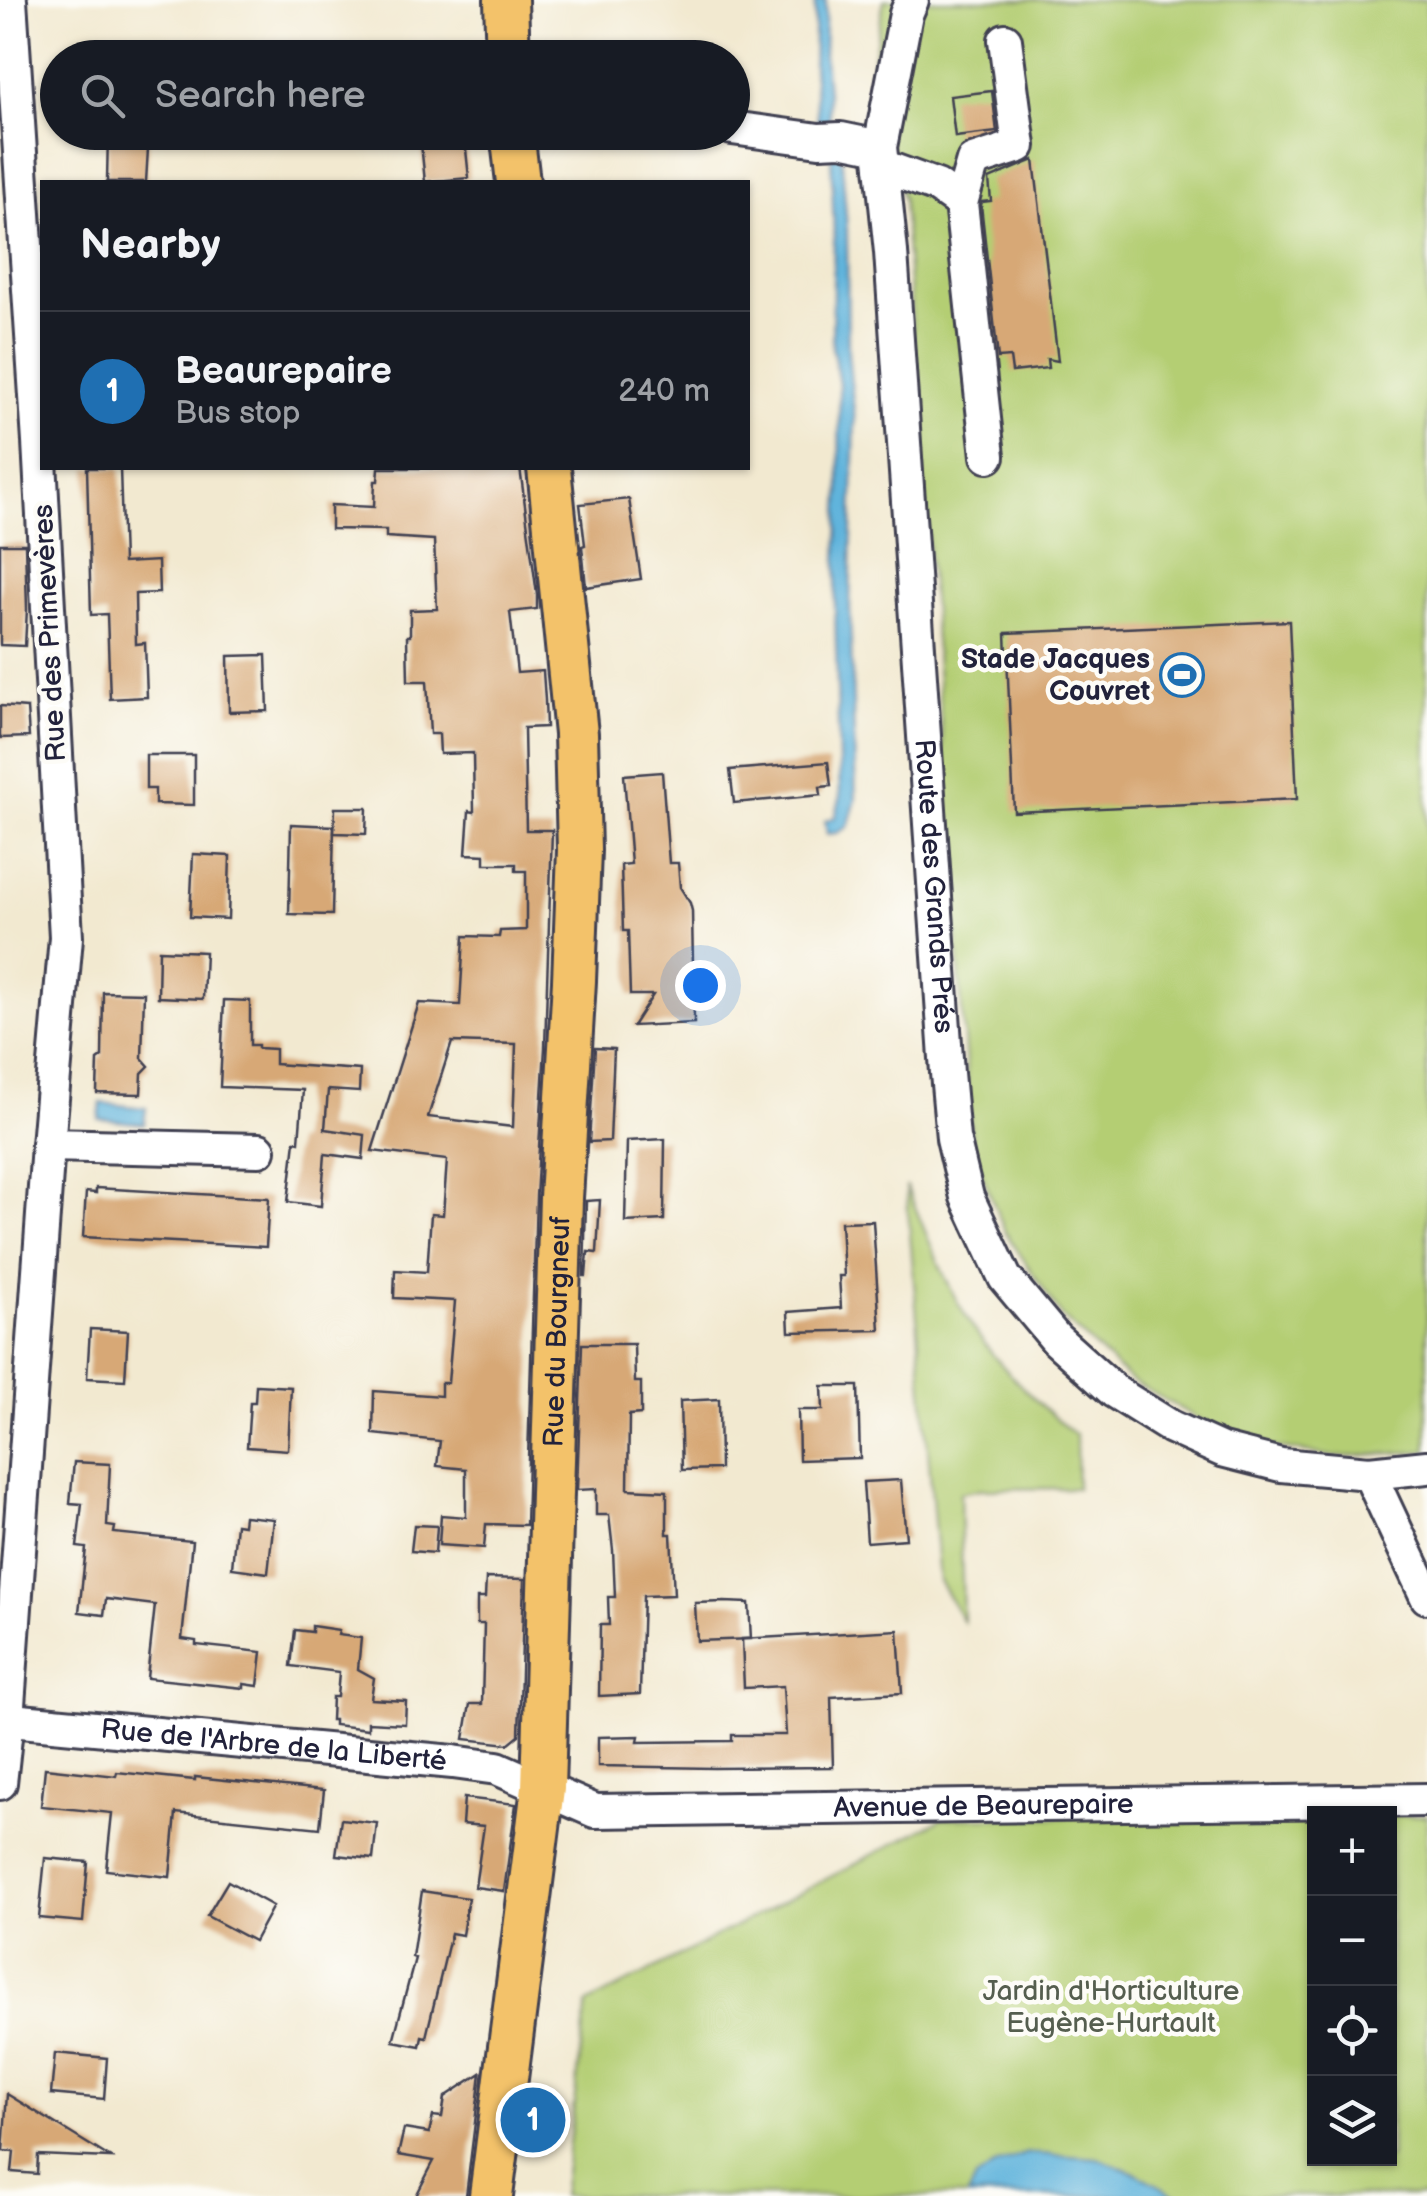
<!DOCTYPE html>
<meta charset="utf-8">
<style>
:root{--surface:#171b24;--page:#20242c;--text:#f1f3f6;--muted:#9ea1a6;--line:#363941;--accent:#1f6fb2}
body{margin:0;font-family:"Balsamiq Sans",sans-serif;background:var(--page);color:var(--text)}
.controls{position:absolute;right:30px;bottom:30px;display:grid;overflow:hidden;border-radius:0px;box-shadow:0 2px 8px #0004}
.controls button{width:90px;height:90px;display:grid;place-items:center;padding:0;border:0;border-bottom:2px solid var(--line);background:var(--surface);color:var(--text);font:50px sans-serif}
.you{position:absolute;left:700px;top:985px;width:35px;height:35px;margin:-25px;border:8px solid #fff;border-radius:50%;background:#1a73e8;box-shadow:0 0 0 15px #1a73e833}
.badge{display:grid;place-items:center;width:65px;height:65px;border-radius:50%;background:var(--accent);color:#fff;font-size:32px;font-weight:700}
.pin{position:absolute;translate:-50% -50%;border:5px solid #fff;box-shadow:0 2px 10px #0006}
.list{margin:0;padding:0;list-style:none}
h2{display:flex;justify-content:space-between;align-items:center;height:130px;margin:0;padding:0 40px;font-size:42px}
h2 small{font-size:32px;font-weight:400;color:var(--muted)}
.list li{display:grid;grid-template-columns:65px 1fr auto;gap:30px;align-items:center;box-sizing:border-box;height:160px;padding:0 40px;border-top:2px solid var(--line)}
.list b{display:block;font-size:38px;white-space:nowrap}
.list p{margin:0;font-size:32px;white-space:nowrap;color:var(--muted)}
.list em{font-size:32px;font-style:normal;color:var(--muted)}
.icon{flex:none;width:55px;height:55px;fill:none;stroke:currentColor;stroke-width:2;stroke-linecap:round;stroke-linejoin:round}
.map{position:relative;flex:none;width:1427px;height:2196px;overflow:hidden}
.search{position:absolute;background:var(--surface);box-shadow:0 2px 8px #0004;left:40px;top:40px;width:710px;height:110px;display:flex;align-items:center;gap:25px;box-sizing:border-box;padding:0 35px;border-radius:55px;color:var(--muted);font-size:38px}
.panel{position:absolute;background:var(--surface);box-shadow:0 2px 8px #0004;left:40px;top:180px;width:710px;height:290px;border-radius:0px}
.map>svg:first-child{display:block}
.green{fill:#b4ce73;stroke:#6b7857;stroke-width:2.5}
.water{fill:#60b4dc;stroke:#416b8c;stroke-width:2.5}
.building{fill:#d7a876;fill-rule:evenodd}
.lines{fill:none;stroke-linecap:round;stroke-linejoin:round}
.minor-casing{stroke:#414051;stroke-width:38}
.major-casing{stroke:#414051;stroke-width:48}
.minor{stroke:#fff;stroke-width:32}
.major{stroke:#f3c26a;stroke-width:42}
.labels{text-anchor:middle;dominant-baseline:central;stroke-width:9;stroke-linejoin:round;paint-order:stroke}
.street-label{font-size:28px;fill:#22223b;stroke:#fdfcf7}
.poi-label{font-size:28px;font-weight:bold;fill:#22223b;stroke:#fdfcf7;text-anchor:end}
.park-label{font-size:28px;fill:#555e4f;stroke:#fdfcf7}
</style>
<div class="map">
<svg width="1427" height="2196" viewBox="0 0 1427 2196">
<rect width="100%" height="100%" fill="#fdfcf7"/>
<filter id="ink" filterUnits="userSpaceOnUse"><feTurbulence type="fractalNoise" baseFrequency=".01" numOctaves="2"/><feDisplacementMap in="SourceGraphic" scale="20" xChannelSelector="R" yChannelSelector="G"/><feConvolveMatrix kernelMatrix="1 2 1 2 8 2 1 2 1" color-interpolation-filters="sRGB"/></filter>
<filter id="wash" filterUnits="userSpaceOnUse"><feTurbulence type="fractalNoise" baseFrequency=".0048" numOctaves="4" result="noise"/><feDisplacementMap in="SourceGraphic" scale="40" xChannelSelector="R" yChannelSelector="G"/><feGaussianBlur stdDeviation="2.25" result="paint"/><feColorMatrix in="noise" values="0 0 0 0 0 0 0 0 0 0 0 0 0 0 0 0 0 1.4 0 .05"/><feComposite in="paint" operator="in"/></filter>
<g filter="url(#wash)">
<rect width="100%" height="100%" fill="#f2e9d0"/>
<!-- green -->
<g class="green">
<polygon points="884,0 1427,0 1427,1451 1337,1457 1272,1447 1200,1420 1130,1380 1062,1317 1005,1232 972,1149 903,200 869,83"/>
<path d="M906,1186C923,1224 937,1264 957,1301C985,1354 1030,1398 1076,1436L1077,1488L980,1489L960,1493L963,1621L939,1581Z"/>
<polygon points="1427,1815 1427,2196 562,2196 587,2004 943,1818 1314,1816 1314,2158 1390,2158 1390,1816"/>
</g>
<!-- water -->
<g class="water">
<polygon points="815,0 826,0 824,55 830,126 842,161 847,228 848,352 855,421 850,608 856,800 848,827 837,833 827,834 825,821 835,817 840,799 835,606 840,493 839,384 832,346 834,237 831,151 818,125 813,68"/>
<polygon points="101,1103 146,1108 144,1124 99,1119"/>
<polygon points="1027,2153 1097,2158 1138,2174 1178,2196 968,2196 976,2179 998,2164"/>
</g>
<g id="blocks">
<!-- building -->
<g class="building">
<polygon points="992,91 997,132 955,137 950,96"/>
<polygon points="108,132 149,132 146,182 107,182"/>
<polygon points="465,140 469,178 425,182 421,144"/>
<polygon points="1034,160 1058,361 1047,359 1048,368 1012,372 1010,357 998,358 981,205 982,202 991,201 989,179"/>
<polygon points="87,468 120,468 123,563 158,561 159,593 135,594 136,644 145,643 147,697 110,699 107,614 91,615"/>
<path d="M379,468H520L537,595V609L510,612L517,673L543,671L545,700L546,727L524,728L526,830H552L545,1047L536,1197L526,1525L486,1524L484,1548L439,1545L441,1515L466,1517V1469L437,1466L440,1441L373,1434L374,1391L441,1396V1383H448L455,1301L394,1298L395,1270L427,1272L431,1214L443,1215L447,1160L372,1151L419,1003L460,1005L464,936L499,937L500,931L526,930V871H516V864H485V855L466,854L469,811L474,812L473,753L440,754L439,734H430L427,681H408L407,636H410V610L437,609L434,540L386,537V530L331,529V505L374,507L375,481H378ZM452,1042L516,1044L513,1127L428,1117Z"/>
<polygon points="629,499 641,579 586,587 582,546 585,545 580,504"/>
<polygon points="0,544 25,544 27,609 25,646 0,645"/>
<polygon points="1289,621 1297,799 1014,812 1006,633"/>
<polygon points="266,655 268,711 229,712 228,656"/>
<polygon points="0,706 27,708 29,737 0,738"/>
<polygon points="146,755 194,755 194,805 155,804 155,789 146,789"/>
<polygon points="828,762 831,786 820,787 821,795 734,803 730,770"/>
<polygon points="662,772 669,863 678,863 680,887 690,903 692,911 694,1023 633,1026 653,995 630,995 628,931 623,931 621,865 631,864 624,775"/>
<polygon points="335,808 367,808 366,834 334,833"/>
<polygon points="291,824 334,826 332,915 289,914"/>
<polygon points="193,854 230,856 228,919 190,917"/>
<polygon points="159,950 205,952 203,999 158,997"/>
<polygon points="103,992 144,993 142,1058 149,1066 142,1073 141,1094 97,1093 98,1060 102,1057"/>
<polygon points="224,1000 250,1001 250,1045 258,1045 258,1048 275,1049 275,1064 360,1070 359,1092 328,1090 325,1129 365,1135 363,1159 325,1154 321,1206 288,1202 295,1141 299,1142 303,1090 220,1087"/>
<polygon points="595,1048 614,1049 610,1141 589,1142"/>
<polygon points="665,1139 664,1220 625,1222 627,1141"/>
<polygon points="96,1188 269,1198 266,1247 83,1237 86,1192 96,1193"/>
<polygon points="600,1200 597,1253 588,1252 586,1276 584,1276 586,1201"/>
<polygon points="873,1221 880,1330 789,1332 788,1312 841,1308 839,1276 844,1276 841,1222"/>
<polygon points="90,1329 128,1331 125,1380 87,1378"/>
<polygon points="582,1344 634,1344 635,1382 641,1382 641,1414 629,1415 628,1489 667,1491 667,1534 671,1534 674,1595 643,1596 640,1694 599,1696 600,1625 609,1625 608,1597 615,1597 613,1550 609,1515 596,1515 596,1489 577,1490"/>
<polygon points="256,1385 291,1387 288,1450 247,1447 250,1402 255,1402"/>
<polygon points="822,1386 858,1386 860,1458 799,1460 798,1410 823,1410"/>
<polygon points="719,1399 720,1469 682,1470 680,1401"/>
<polygon points="74,1462 110,1464 107,1526 115,1527 114,1533 192,1541 182,1639 196,1641 196,1645 262,1652 258,1686 244,1684 244,1688 147,1678 155,1605 106,1599 104,1615 79,1612 86,1548 77,1547 82,1504 70,1503"/>
<polygon points="901,1480 906,1539 867,1542 863,1482"/>
<polygon points="244,1516 274,1519 268,1573 232,1568 236,1524 243,1525"/>
<polygon points="414,1525 437,1526 435,1553 411,1551"/>
<polygon points="486,1578 524,1579 519,1735 508,1744 464,1739 470,1704 482,1704 484,1624 477,1624 477,1598 485,1598"/>
<polygon points="724,1602 749,1603 751,1639 697,1641 695,1603"/>
<polygon points="312,1626 339,1630 338,1635 361,1638 358,1669 374,1678 371,1699 406,1701 405,1724 368,1722 368,1729 334,1725 334,1720 331,1720 332,1697 337,1697 339,1672 291,1666 295,1630 312,1632"/>
<polygon points="898,1630 902,1693 831,1697 833,1767 714,1768 598,1766 598,1737 639,1736 638,1742 732,1741 732,1735 786,1735 783,1686 744,1688 742,1639"/>
<polygon points="45,1768 116,1776 117,1772 195,1780 195,1777 324,1790 320,1828 176,1813 170,1877 106,1870 112,1813 41,1806"/>
<polygon points="464,1798 516,1804 504,1891 475,1887 484,1826 462,1824"/>
<polygon points="341,1819 377,1823 373,1859 336,1855"/>
<polygon points="45,1858 88,1862 83,1922 39,1918"/>
<polygon points="228,1881 273,1906 254,1941 207,1916"/>
<polygon points="422,1891 468,1898 462,1935 451,1933 426,2037 422,2036 420,2046 393,2041 415,1958 412,1957"/>
<polygon points="55,2053 107,2058 104,2099 51,2094"/>
<polygon points="481,2073 466,2196 416,2196 434,2161 398,2155 404,2129 429,2133 433,2116 442,2117 445,2097"/>
<polygon points="7,2094 111,2158 38,2155 37,2174 12,2172 14,2152 3,2151"/>
</g>
</g>
</g>
<g filter="url(#ink)">
<use href="#blocks" fill-opacity="0" stroke="#414051" stroke-width="2.5"/>
<g class="lines">
<!-- minor casing -->
<g class="minor-casing">
<g id="minor">
<path id="s1" d="M912,0L906,14L880,147L891,252L947,1073L953,1138L967,1197L1005,1278L1056,1339L1115,1392L1171,1427L1222,1450L1281,1465L1369,1473L1427,1467"/>
<polyline points="732,128 819,140 841,139 880,147"/>
<polyline points="882,166 937,186 961,203 973,161 1019,146 1005,40"/>
<polyline points="961,203 988,456"/>
<polyline points="48,1145 259,1150"/>
<polyline points="1369,1473 1427,1597"/>
<path id="s2" d="M0,1719L453,1762L497,1768L595,1811L1427,1800"/>
<polyline points="0,1783 7,1719 48,1145 66,937 39,442 10,0"/>
</g>
</g>
<!-- major casing -->
<g class="major-casing">
<g id="major">
<polyline points="506,0 508,58"/>
<polyline points="512,132 518,182"/>
<path id="s3" d="M491,2196L543,1788L561,1198L574,981L579,850L576,734L549,468"/>
</g>
</g>
<!-- minor -->
<use href="#minor" class="minor"/>
<!-- major -->
<use href="#major" class="major"/>
</g>
</g>
<!-- icons -->
<defs>
<g id="stadium-ring" transform="scale(2.25)"><circle r="9.5" fill="#fdfcf7" stroke="#1f6fb2" stroke-width="1.5"/><path d="M0-5a6.5 5 0 1 0 0 10a6.5 5 0 1 0 0-10ZM-3.5-1.8h7v3.6h-7Z" fill="#1f6fb2"/></g>
</defs>
<g fill-rule="evenodd">
<use href="#stadium-ring" x="1182" y="675"/>
</g>
<g class="labels">
<!-- street labels -->
<g class="street-label">
<text transform="translate(50 633) rotate(-93)">Rue des Primevères</text>
<text stroke="none"><textPath href="#s1" startOffset="892">Route des Grands Prés</textPath></text>
<text stroke="none"><textPath href="#s3" startOffset="868">Rue du Bourgneuf</textPath></text>
<text stroke="none"><textPath href="#s2" startOffset="275">Rue de l'Arbre de la Liberté</textPath></text>
<text stroke="none"><textPath href="#s2" startOffset="995">Avenue de Beaurepaire</textPath></text>
</g>
<!-- poi labels -->
<g class="poi-label">
<text x="1150" y="659">Stade Jacques<tspan x="1150" dy="32">Couvret</tspan></text>
</g>
<!-- park labels -->
<g class="park-label">
<text x="1111" y="1991">Jardin d'Horticulture<tspan x="1111" dy="32">Eugène-Hurtault</tspan></text>
</g>
</g>
</svg>
<div class="controls">
<button>+</button>
<button>−</button>
<button><svg class="icon" aria-label="locate" viewBox="0 0 24 24"><circle cx="12" cy="12" r="6"/><path d="M12 2v4M12 18v4M2 12h4M18 12h4"/></svg></button>
<button><svg class="icon" aria-label="layers" viewBox="0 0 24 24"><path d="M12 4l9 5-9 5-9-5zM3 14l9 5 9-5"/></svg></button>
</div>
<div class="you"></div>
<div class="pin badge" style="left:533px;top:2120px">1</div>
<div class="search"><svg class="icon" aria-label="search" viewBox="0 0 24 24"><circle cx="10" cy="10" r="6"/><path d="M15 15l6 6"/></svg>Search here</div>
<section class="panel">
<h2>Nearby<small></small></h2>
<ul class="list">
<li><span class="badge">1</span><div><b>Beaurepaire</b><p>Bus stop</p></div><em>240 m</em></li>
</ul>
</section>
</div>
